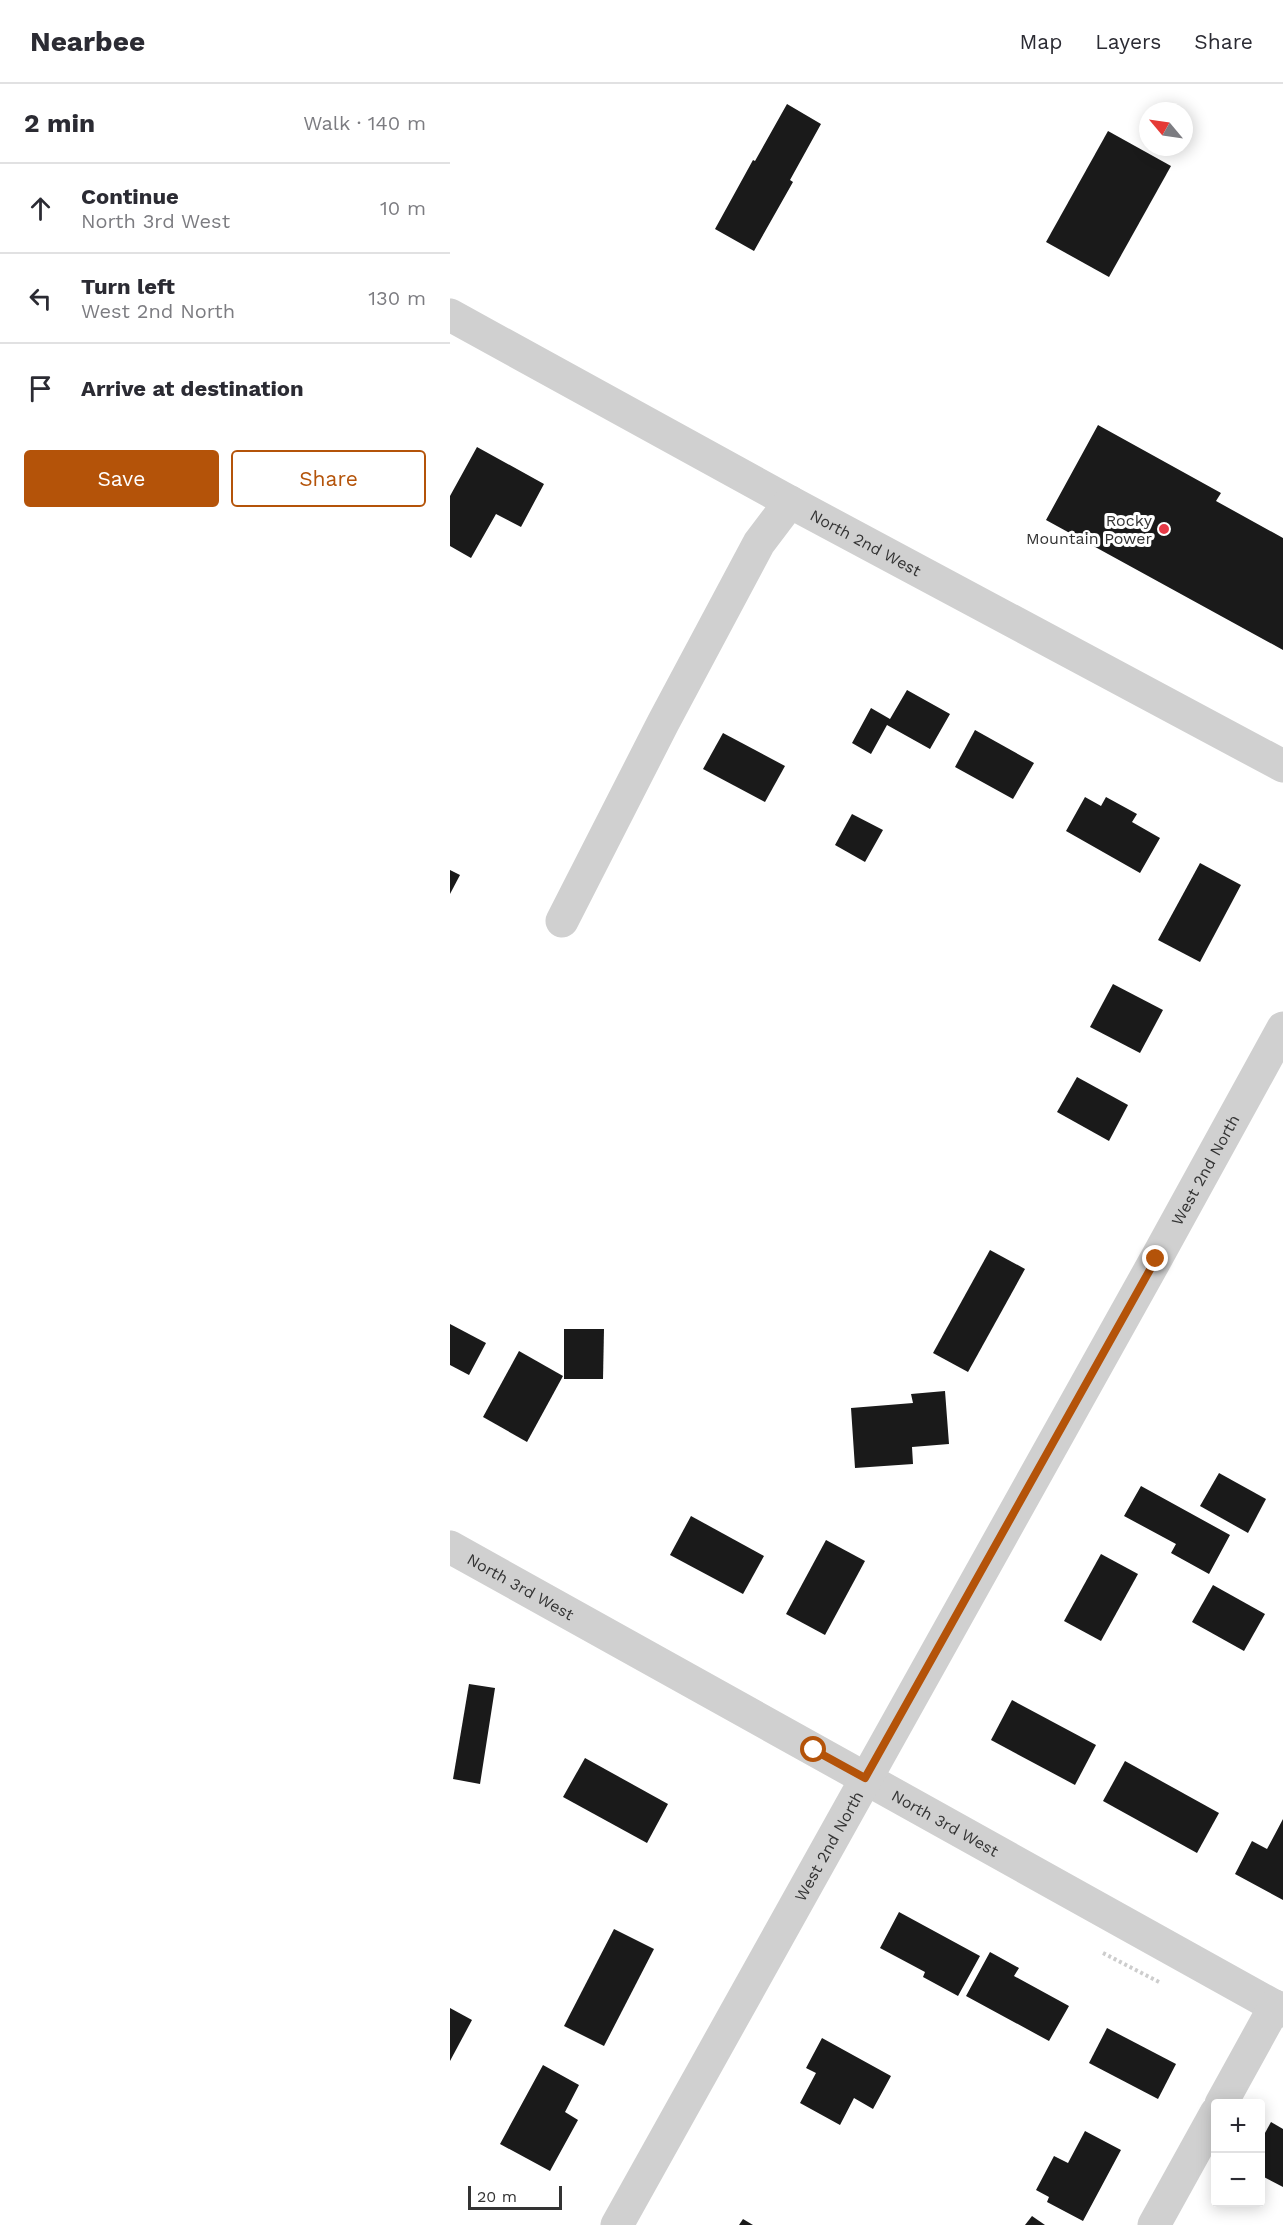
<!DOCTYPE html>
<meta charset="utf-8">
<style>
:root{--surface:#fff;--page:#f7f7f7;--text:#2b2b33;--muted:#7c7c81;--line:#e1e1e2;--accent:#b45309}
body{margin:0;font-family:"Work Sans",sans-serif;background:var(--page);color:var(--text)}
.controls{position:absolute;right:18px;bottom:18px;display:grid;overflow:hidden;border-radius:6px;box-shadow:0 3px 15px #0003}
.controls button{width:54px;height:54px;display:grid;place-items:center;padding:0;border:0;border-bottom:2px solid var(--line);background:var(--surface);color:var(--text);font:30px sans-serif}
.compass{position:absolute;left:689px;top:18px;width:54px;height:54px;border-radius:50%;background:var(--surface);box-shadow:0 3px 15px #0003;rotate:299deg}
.scale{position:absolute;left:18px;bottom:15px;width:94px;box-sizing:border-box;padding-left:6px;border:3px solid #333;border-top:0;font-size:16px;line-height:21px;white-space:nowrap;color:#333;-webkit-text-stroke:4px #fff;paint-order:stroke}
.stop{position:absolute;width:18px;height:18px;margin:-14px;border:4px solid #b45309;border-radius:50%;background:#fff}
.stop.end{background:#b45309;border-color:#fff;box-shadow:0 2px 6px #0008}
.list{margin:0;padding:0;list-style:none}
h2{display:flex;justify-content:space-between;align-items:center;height:78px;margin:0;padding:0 24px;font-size:26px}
h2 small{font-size:20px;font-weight:400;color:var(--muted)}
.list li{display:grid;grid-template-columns:39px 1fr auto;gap:18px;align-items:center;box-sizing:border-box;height:90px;padding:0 24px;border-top:2px solid var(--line)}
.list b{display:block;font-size:22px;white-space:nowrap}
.list p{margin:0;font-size:20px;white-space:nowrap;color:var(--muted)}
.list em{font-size:20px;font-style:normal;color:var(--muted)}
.actions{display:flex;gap:12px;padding:18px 24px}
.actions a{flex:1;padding:14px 0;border:2px solid var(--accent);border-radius:6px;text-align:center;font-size:21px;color:var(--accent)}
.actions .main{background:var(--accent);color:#fff}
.icon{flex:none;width:33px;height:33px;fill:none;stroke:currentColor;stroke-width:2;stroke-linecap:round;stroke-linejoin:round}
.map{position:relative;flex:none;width:833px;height:2141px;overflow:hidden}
header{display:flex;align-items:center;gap:36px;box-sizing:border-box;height:84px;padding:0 30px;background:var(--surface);border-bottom:2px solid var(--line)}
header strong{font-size:28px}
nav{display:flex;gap:33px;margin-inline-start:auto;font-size:21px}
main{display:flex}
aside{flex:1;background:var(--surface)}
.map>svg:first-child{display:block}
.building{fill:#1a1a1a}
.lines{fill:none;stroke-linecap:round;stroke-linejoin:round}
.path{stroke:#cdcdcd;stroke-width:4;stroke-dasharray:3 3;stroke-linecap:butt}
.minor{stroke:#d0d0d0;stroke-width:33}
.route{stroke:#b45309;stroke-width:8}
.poi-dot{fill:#e63946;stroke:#fff;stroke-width:2}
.labels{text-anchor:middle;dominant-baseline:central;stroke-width:6;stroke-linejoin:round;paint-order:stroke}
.poi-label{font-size:16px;fill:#333;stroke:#fff;text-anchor:end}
.street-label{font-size:16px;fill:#333;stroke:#fff}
</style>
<header>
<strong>Nearbee</strong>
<nav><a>Map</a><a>Layers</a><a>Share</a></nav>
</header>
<main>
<aside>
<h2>2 min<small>Walk · 140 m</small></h2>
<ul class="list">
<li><svg class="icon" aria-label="ahead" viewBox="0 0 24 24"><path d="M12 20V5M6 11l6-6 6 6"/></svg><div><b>Continue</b><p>North 3rd West</p></div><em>10 m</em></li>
<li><svg class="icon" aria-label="left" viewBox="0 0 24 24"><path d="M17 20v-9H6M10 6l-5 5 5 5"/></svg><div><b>Turn left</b><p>West 2nd North</p></div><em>130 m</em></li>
<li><svg class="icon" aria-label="arrive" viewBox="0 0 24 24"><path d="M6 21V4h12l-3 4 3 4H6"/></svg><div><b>Arrive at destination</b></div></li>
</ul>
<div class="actions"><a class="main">Save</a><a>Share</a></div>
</aside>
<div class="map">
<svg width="833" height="2141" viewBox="0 0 833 2141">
<rect width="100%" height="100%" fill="#fff"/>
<!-- building -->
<g class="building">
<polygon points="337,20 371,40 340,96 343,98 304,167 265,145 303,76 305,77"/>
<polygon points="658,47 721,82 659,193 596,158"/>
<polygon points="648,341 771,409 766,417 833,454 833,566 596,436"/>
<polygon points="27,363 94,400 71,443 46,430 21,474 0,462 0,412"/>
<polygon points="457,606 500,630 480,665 437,641 421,670 402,659 421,624 440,635"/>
<polygon points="525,646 584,679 563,715 505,683"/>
<polygon points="273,649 335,682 315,718 253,685"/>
<polygon points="635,713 651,722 656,713 687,730 682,738 710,754 690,789 616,747"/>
<polygon points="402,730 433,746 415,778 385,761"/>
<polygon points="750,779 791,801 750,878 708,856"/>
<polygon points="0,786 10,791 0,810"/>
<polygon points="663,900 713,926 690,969 640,943"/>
<polygon points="627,993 678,1021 659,1057 607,1028"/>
<polygon points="540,1166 575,1185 518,1288 483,1269"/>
<polygon points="0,1240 36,1259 19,1291 0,1281"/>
<polygon points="114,1245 154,1245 153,1295 114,1295"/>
<polygon points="69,1267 113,1292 77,1358 33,1333"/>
<polygon points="495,1307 499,1360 462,1363 463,1380 405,1384 401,1324 463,1319 461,1310"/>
<polygon points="769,1389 816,1415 798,1449 750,1422"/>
<polygon points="691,1402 780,1451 759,1490 721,1469 726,1460 674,1432"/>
<polygon points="241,1432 314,1472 293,1510 220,1471"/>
<polygon points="376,1456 415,1477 375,1551 336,1530"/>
<polygon points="651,1470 688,1490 651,1557 614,1537"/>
<polygon points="763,1501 815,1530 794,1567 742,1538"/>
<polygon points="19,1600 45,1604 30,1700 3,1695"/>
<polygon points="562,1616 646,1661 625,1701 541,1656"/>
<polygon points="135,1674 218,1720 197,1759 113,1713"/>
<polygon points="675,1677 769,1729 747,1769 653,1717"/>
<polygon points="833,1735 833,1816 785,1790 802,1757 817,1765"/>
<polygon points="449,1828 530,1872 508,1912 473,1893 475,1888 430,1864"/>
<polygon points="164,1845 204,1865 154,1962 114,1942"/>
<polygon points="540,1868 569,1884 564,1892 619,1922 599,1957 516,1912"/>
<polygon points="0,1924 22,1936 0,1977"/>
<polygon points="657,1944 726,1980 708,2015 639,1979"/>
<polygon points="372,1954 441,1992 423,2025 404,2014 390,2041 350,2019 366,1989 356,1984"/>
<polygon points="93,1981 129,2001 115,2028 128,2036 100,2087 50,2060"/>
<polygon points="821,2038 833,2045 833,2103 810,2091 810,2058"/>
<polygon points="635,2047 671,2066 633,2137 597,2118 599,2113 586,2106 604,2072 618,2079"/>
<polygon points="582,2132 595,2141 575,2141"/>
<polygon points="293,2135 303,2141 289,2141"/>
</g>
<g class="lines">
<!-- path -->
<polyline class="path" points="653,1869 711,1899"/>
<!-- minor -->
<g class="minor">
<path id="s1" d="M0,231L340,418L833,682"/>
<polyline points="112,837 213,639 309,459 340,418"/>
<path id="s2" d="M0,1463L833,1927"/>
<polyline points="771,2020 825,1922"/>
<path id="s3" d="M167,2141L706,1175L833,944"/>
<polyline points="704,2141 766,2029"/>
</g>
</g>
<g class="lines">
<!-- route -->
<polyline class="route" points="364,1666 415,1694 706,1175"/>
</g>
<!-- markers -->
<circle class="poi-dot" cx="714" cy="445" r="6"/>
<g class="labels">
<!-- poi labels -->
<g class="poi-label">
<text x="702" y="436">Rocky<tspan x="702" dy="18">Mountain Power</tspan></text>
</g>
<!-- street labels -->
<g class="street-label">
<text stroke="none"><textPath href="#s1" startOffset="474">North 2nd West</textPath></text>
<text stroke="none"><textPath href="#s3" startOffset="1208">West 2nd North</textPath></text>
<text stroke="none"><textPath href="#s2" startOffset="81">North 3rd West</textPath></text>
<text stroke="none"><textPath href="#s2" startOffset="567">North 3rd West</textPath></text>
<text stroke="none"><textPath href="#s3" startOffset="434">West 2nd North</textPath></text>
</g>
</g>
</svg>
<div class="controls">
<button>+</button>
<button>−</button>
</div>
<svg class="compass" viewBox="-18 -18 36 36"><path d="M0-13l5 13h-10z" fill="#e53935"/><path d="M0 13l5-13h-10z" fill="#7c7c81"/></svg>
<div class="scale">20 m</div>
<div class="stop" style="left:364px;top:1666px"></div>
<div class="stop end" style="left:706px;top:1175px"></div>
</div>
</main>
